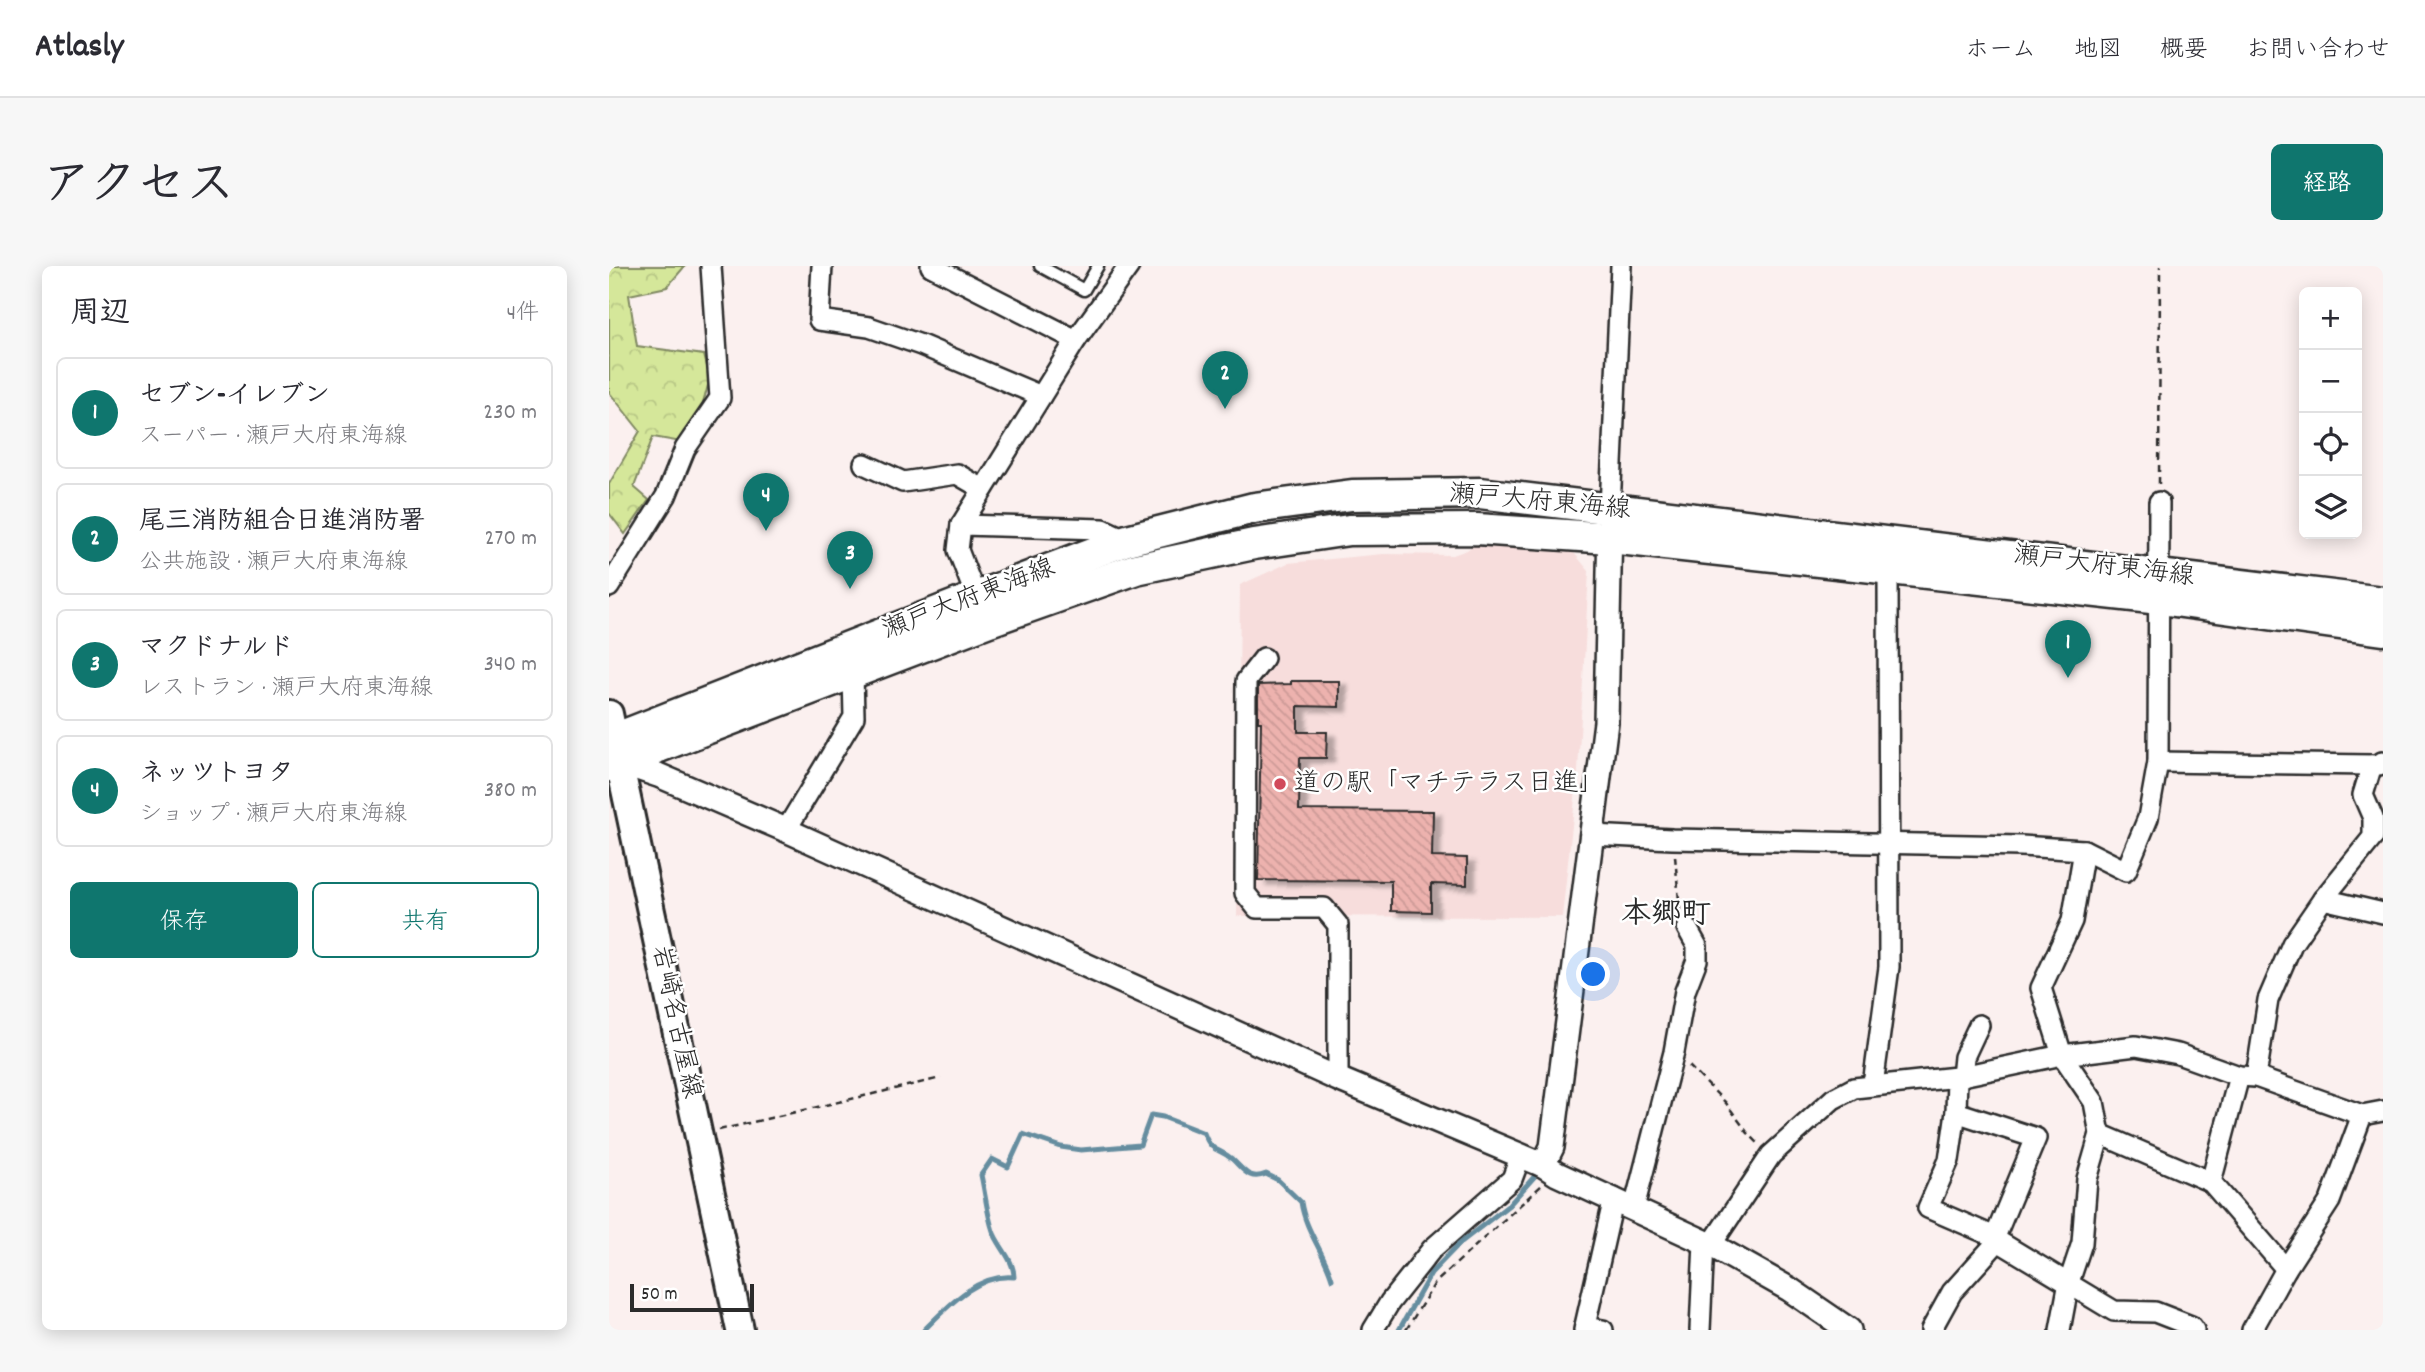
<!DOCTYPE html>
<html lang="ja">
<meta charset="utf-8">
<style>
:root{--surface:#fff;--page:#f7f7f7;--text:#2b2b33;--muted:#7c7c81;--line:#e1e1e2;--accent:#0f766e}
body{margin:0;font-family:Dekko,"Klee One",sans-serif;background:var(--page);color:var(--text)}
.controls{position:absolute;right:21px;top:21px;display:grid;overflow:hidden;border-radius:10px;box-shadow:0 4px 18px #0003}
.controls button{width:63px;height:63px;display:grid;place-items:center;padding:0;border:0;border-bottom:2px solid var(--line);background:var(--surface);color:var(--text);font:35px sans-serif}
.scale{position:absolute;left:21px;bottom:18px;width:124px;box-sizing:border-box;padding-left:7px;border:4px solid #2b2b2b;border-top:0;font-size:19px;line-height:24px;white-space:nowrap;color:#2b2b2b;-webkit-text-stroke:5px #fff;paint-order:stroke}
.you{position:absolute;left:985px;top:709px;width:24px;height:24px;margin:-18px;border:5px solid #fff;border-radius:50%;background:#1a73e8;box-shadow:0 0 0 10px #1a73e833}
.badge{display:grid;place-items:center;width:46px;height:46px;border-radius:50%;background:var(--accent);color:#fff;font-size:23px;font-weight:700}
.pin{position:absolute;translate:-50% -58px;filter:drop-shadow(0 2px 4px #0008)}
.pin::after{content:'';position:absolute;top:37px;width:24px;height:21px;background:inherit;clip-path:polygon(0 0,100% 0,50% 100%)}
.list{margin:0;padding:0;list-style:none}
h2{display:flex;justify-content:space-between;align-items:center;height:91px;margin:0;padding:0 28px;font-size:30px}
h2 small{font-size:23px;font-weight:400;color:var(--muted)}
.list li{display:grid;grid-template-columns:46px 1fr auto;gap:21px;align-items:center;box-sizing:border-box;height:112px;margin:0 14px 14px;padding:0 14px;border:2px solid var(--line);border-radius:10px}
.list b{display:block;font-size:26px;white-space:nowrap}
.list p{margin:0;font-size:23px;white-space:nowrap;color:var(--muted)}
.list em{font-size:23px;font-style:normal;color:var(--muted)}
.actions{display:flex;gap:14px;padding:21px 28px}
.actions a{flex:1;padding:16px 0;border:2px solid var(--accent);border-radius:10px;text-align:center;font-size:24px;color:var(--accent)}
.actions .main{background:var(--accent);color:#fff}
.icon{flex:none;width:38px;height:38px;fill:none;stroke:currentColor;stroke-width:2;stroke-linecap:round;stroke-linejoin:round}
.map{position:relative;flex:none;width:1774px;height:1064px;overflow:hidden;border-radius:10px}
header{display:flex;align-items:center;gap:42px;box-sizing:border-box;height:98px;padding:0 35px;background:var(--surface);border-bottom:2px solid var(--line)}
header strong{font-size:33px}
nav{display:flex;gap:38px;margin-inline-start:auto;font-size:24px}
.intro{display:flex;align-items:center;justify-content:space-between;box-sizing:border-box;height:168px;padding:0 42px}
h1{margin:0;font-size:49px}
.button{padding:18px 32px;border-radius:10px;background:var(--accent);color:#fff;font-size:24px;font-weight:700}
main{display:flex;gap:42px;padding:0 42px}
aside{flex:1;background:var(--surface);border-radius:10px;box-shadow:0 4px 18px #0003}
.map>svg:first-child{display:block}
.built{fill:#f7dddc}
.forest{fill:url(#forest-crowns);stroke:#808962;stroke-width:2}
.lines{fill:none;stroke-linecap:round;stroke-linejoin:round}
.stream{stroke:#658d9f;stroke-width:5}
.building{fill:url(#building-back-hatch);stroke:#2b2b2b;stroke-width:2;filter:url(#shadow)}
.service-casing{stroke:#2b2b2b;stroke-width:15}
.minor-casing{stroke:#2b2b2b;stroke-width:24}
.tertiary-casing{stroke:#2b2b2b;stroke-width:28}
.secondary-casing{stroke:#2b2b2b;stroke-width:32}
.primary-casing{stroke:#2b2b2b;stroke-width:35}
.path{stroke:#2b2b2b;stroke-width:2.5;stroke-dasharray:7 5;stroke-linecap:butt}
.service{stroke:#fff;stroke-width:10}
.minor{stroke:#fff;stroke-width:19}
.tertiary{stroke:#fff;stroke-width:23}
.secondary{stroke:#fff;stroke-width:26}
.primary{stroke:#fff;stroke-width:30}
.poi-dot{fill:#d1495b;stroke:#fff;stroke-width:2.5}
.labels{text-anchor:middle;dominant-baseline:central;stroke-width:5;stroke-linejoin:round;paint-order:stroke}
.street-label{font-size:26px;fill:#2b2b2b;stroke:#fff}
.poi-label{font-size:26px;fill:#2b2b2b;stroke:#fff;text-anchor:start}
.quarter-label{font-size:30px;font-weight:bold;fill:#2b2b2b;stroke:#fff}
</style>
<header>
<strong>Atlasly</strong>
<nav><a>ホーム</a><a>地図</a><a>概要</a><a>お問い合わせ</a></nav>
</header>
<div class="intro"><h1>アクセス</h1><a class="button">経路</a></div>
<main>
<aside>
<h2>周辺<small>4件</small></h2>
<ul class="list">
<li><span class="badge">1</span><div><b>セブン-イレブン</b><p>スーパー · 瀬戸大府東海線</p></div><em>230 m</em></li>
<li><span class="badge">2</span><div><b>尾三消防組合日進消防署</b><p>公共施設 · 瀬戸大府東海線</p></div><em>270 m</em></li>
<li><span class="badge">3</span><div><b>マクドナルド</b><p>レストラン · 瀬戸大府東海線</p></div><em>340 m</em></li>
<li><span class="badge">4</span><div><b>ネッツトヨタ</b><p>ショップ · 瀬戸大府東海線</p></div><em>380 m</em></li>
</ul>
<div class="actions"><a class="main">保存</a><a>共有</a></div>
</aside>
<div class="map">
<svg width="1774" height="1064" viewBox="0 0 1774 1064">
<defs>
<pattern id="forest-crowns" width="20" height="18" patternUnits="userSpaceOnUse" patternTransform="scale(1.75)"><rect width="20" height="18" fill="#d5e79a"/><path d="M2 6a3 3 0 1 1 6 0M12 15a3 3 0 1 1 6 0" fill="none" stroke="#b7c685"/></pattern>
<pattern id="building-back-hatch" width="6" height="6" patternUnits="userSpaceOnUse" patternTransform="scale(1.75)"><rect width="6" height="6" fill="#edb2ae"/><path d="M-1 5l2 2M0 0l6 6M5-1l2 2" fill="none" stroke="#cb9996"/></pattern>
<filter id="shadow"><feDropShadow dx="8" dy="4.5" stdDeviation="2" flood-color="#0004"/></filter>
</defs>
<rect width="100%" height="100%" fill="#fbf0ef"/>
<filter id="ink" filterUnits="userSpaceOnUse"><feTurbulence type="fractalNoise" baseFrequency=".0143" numOctaves="2"/><feDisplacementMap in="SourceGraphic" scale="14" xChannelSelector="R" yChannelSelector="G"/><feConvolveMatrix kernelMatrix="1 2 1 2 8 2 1 2 1" color-interpolation-filters="sRGB"/></filter>
<g filter="url(#ink)">
<!-- built -->
<polygon class="built" points="868,276 960,281 980,305 969,505 953,651 628,650 631,319 679,297 774,288 844,289 858,284"/>
<!-- forest -->
<polygon class="forest" points="0,0 76,0 58,21 20,29 28,80 95,89 101,112 93,141 72,176 44,171 25,221 40,234 16,268 0,247 0,218 31,165 0,126"/>
<g class="lines">
<!-- stream -->
<g class="stream">
<path d="M315,1064C339,1040 369,1007 405,1011C405,993 389,980 384,965C378,947 376,927 372,909L383,893L399,901L414,868L452,881L472,884L531,879L542,849L554,851L595,867C602,887 610,882 623,893C635,904 640,915 657,908L669,914L692,936C696,964 715,986 723,1013"/>
<polyline points="790,1064 822,1007 851,977 900,939 925,911"/>
</g>
</g>
<!-- building -->
<polygon class="building" points="682,415 730,415 730,441 689,440 689,466 718,466 717,492 691,492 690,544 824,545 823,591 858,592 858,619 822,618 822,646 782,645 782,615 649,614 652,456 649,456 649,419 682,418"/>
<g class="lines">
<!-- service casing -->
<g class="service-casing">
<polyline id="service" points="431,0 475,24 489,0"/>
</g>
<!-- minor casing -->
<g class="minor-casing">
<g id="minor">
<polyline points="213,0 210,54 260,61 312,79 432,130"/>
<polyline points="322,0 467,74"/>
<polyline points="255,198 294,216 348,208 374,223"/>
<polyline points="1001,242 1012,0"/>
<polyline points="352,259 494,263 518,274"/>
<polyline points="0,321 57,230 76,183 111,132 102,0"/>
<polyline points="367,331 349,284 352,259 467,74 520,0"/>
<polyline points="655,392 637,415 636,627 648,642 715,642 729,659 729,813"/>
<polyline points="1549,496 1763,499 1770,499 1773,496"/>
<polyline points="177,564 245,451 244,407"/>
<polyline points="983,569 1063,573 1412,580 1475,584 1517,605 1539,552 1549,496 1550,236"/>
<polyline points="1714,633 1774,647"/>
<polyline points="1348,811 1347,846 1340,894 1319,942 1386,971 1389,975 1505,1045 1546,1046 1582,1060 1585,1064"/>
<polyline points="1353,811 1355,791 1370,759"/>
<polyline points="1647,811 1659,734 1683,678 1714,633 1764,571 1764,552 1754,529 1763,499"/>
<polyline points="1264,819 1280,701 1279,303"/>
<polyline points="1347,846 1427,872 1386,971"/>
<polyline points="1491,868 1602,916 1677,1003"/>
<polyline points="1602,916 1630,810"/>
<polyline points="1025,942 1065,786 1076,725 1088,694 1088,680 1078,662"/>
<polyline points="1102,979 1162,889 1224,833 1245,822 1348,811 1453,789 1527,780 1569,788 1630,810 1647,811 1753,849"/>
<polyline points="976,1061 994,1064"/>
<polyline points="764,1064 781,1036 823,983 903,913 912,889"/>
<polyline points="975,1064 1005,932"/>
<polyline points="1091,1064 1095,976"/>
<polyline points="1322,1064 1343,1026 1389,975"/>
<polyline points="1451,1064 1460,1016 1473,977 1478,913 1491,868 1485,836 1453,789 1432,722 1463,655 1475,584"/>
<polyline points="1643,1064 1677,1003 1721,935 1753,849 1774,845"/>
</g>
</g>
<!-- tertiary casing -->
<g class="tertiary-casing">
<g id="tertiary">
<polyline points="11,496 49,509 177,564 729,813 934,899 948,908 1102,979 1180,1023 1240,1064"/>
<polyline points="934,899 943,881 997,456 1001,256"/>
</g>
</g>
<!-- secondary casing -->
<g class="secondary-casing">
<polyline id="secondary" points="0,448 131,1064"/>
</g>
<!-- primary casing -->
<g class="primary-casing">
<g id="primary">
<polyline points="0,475 367,331 518,274 645,242 743,229 871,227 1774,336"/>
<polyline points="0,500 380,355 527,303 645,278 740,264 868,263 1001,272 1551,333 1774,364"/>
</g>
</g>
<!-- path -->
<g class="path">
<polyline points="1550,218 1551,0"/>
<polyline points="1066,590 1071,646"/>
<polyline points="1080,800 1117,837 1138,866 1150,878"/>
<polyline points="110,864 332,812"/>
<polyline points="797,1064 826,1017 933,919"/>
</g>
<!-- service -->
<use href="#service" class="service"/>
<!-- minor -->
<use href="#minor" class="minor"/>
<!-- tertiary -->
<use href="#tertiary" class="tertiary"/>
<!-- secondary -->
<use href="#secondary" class="secondary"/>
<!-- primary -->
<use href="#primary" class="primary"/>
</g>
</g>
<!-- markers -->
<circle class="poi-dot" cx="671" cy="518" r="7"/>
<g class="labels">
<!-- street labels -->
<g class="street-label">
<text transform="translate(931 237) rotate(5)">瀬戸大府東海線</text>
<text transform="translate(1495 301) rotate(7)">瀬戸大府東海線</text>
<text transform="translate(360 334) rotate(-21)">瀬戸大府東海線</text>
<text transform="translate(66 756) rotate(78)">岩崎名古屋線</text>
</g>
<!-- poi labels -->
<g class="poi-label">
<text x="685" y="518">道の駅「マチテラス日進」</text>
</g>
<!-- quarter labels -->
<g class="quarter-label">
<text x="1057" y="650">本郷町</text>
</g>
</g>
</svg>
<div class="controls">
<button>+</button>
<button>−</button>
<button><svg class="icon" aria-label="locate" viewBox="0 0 24 24"><circle cx="12" cy="12" r="6"/><path d="M12 2v4M12 18v4M2 12h4M18 12h4"/></svg></button>
<button><svg class="icon" aria-label="layers" viewBox="0 0 24 24"><path d="M12 4l9 5-9 5-9-5zM3 14l9 5 9-5"/></svg></button>
</div>
<div class="scale">50 m</div>
<div class="you"></div>
<div class="pin badge" style="left:1459px;top:412px">1</div>
<div class="pin badge" style="left:616px;top:143px">2</div>
<div class="pin badge" style="left:241px;top:323px">3</div>
<div class="pin badge" style="left:157px;top:265px">4</div>
</div>
</main>
